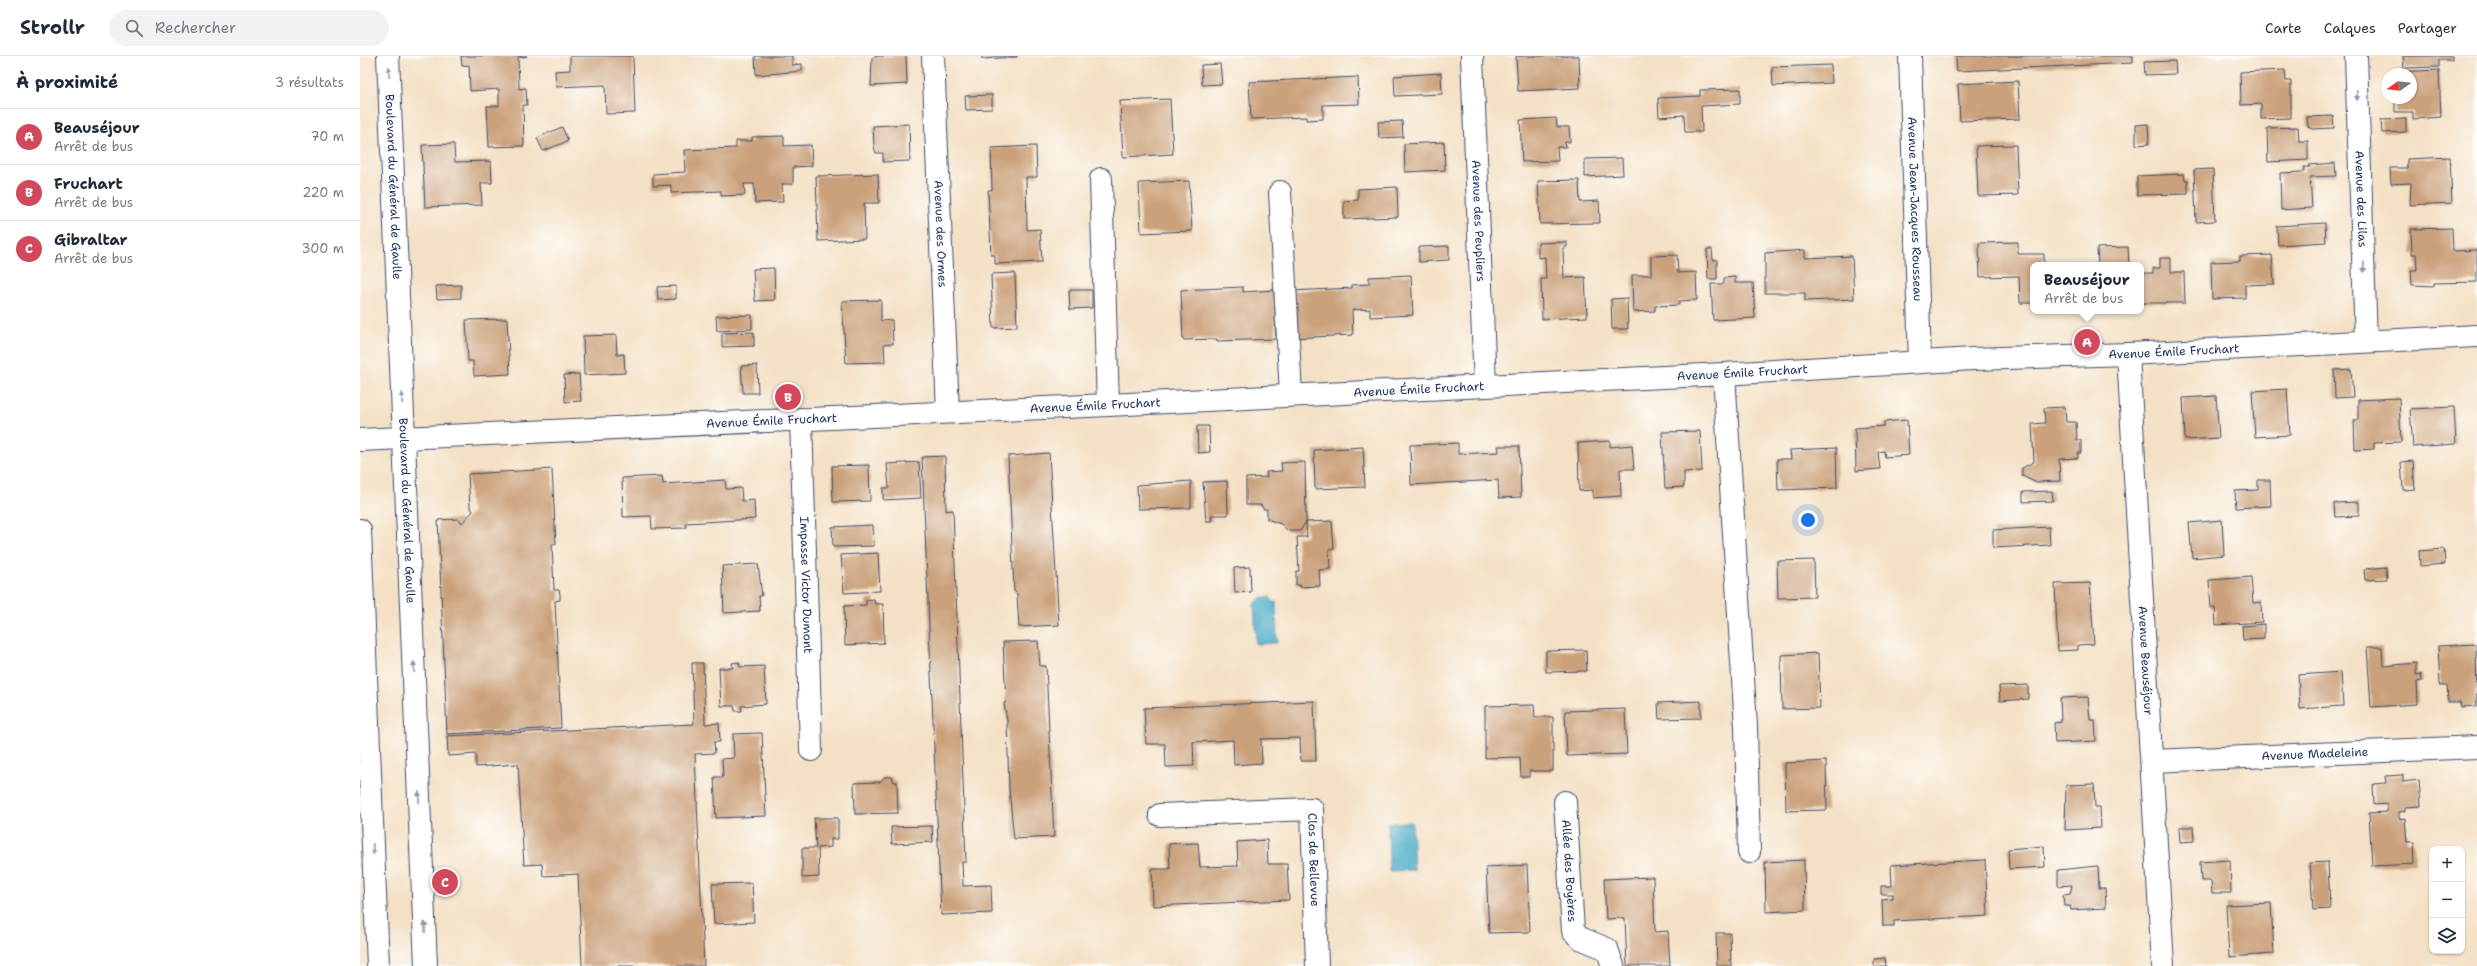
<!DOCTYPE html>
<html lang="fr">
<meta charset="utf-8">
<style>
:root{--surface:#fff;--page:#f2f2f3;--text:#1f2937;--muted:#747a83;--line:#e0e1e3;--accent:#d1495b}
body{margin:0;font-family:"Shantell Sans",sans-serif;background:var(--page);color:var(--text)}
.controls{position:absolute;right:12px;bottom:12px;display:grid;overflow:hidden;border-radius:8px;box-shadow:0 1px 3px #0004}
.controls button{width:36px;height:36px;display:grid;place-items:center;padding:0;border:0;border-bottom:1px solid var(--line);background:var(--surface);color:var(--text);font:20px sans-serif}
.compass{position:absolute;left:2021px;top:12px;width:36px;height:36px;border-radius:50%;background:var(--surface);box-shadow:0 1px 3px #0004;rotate:256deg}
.you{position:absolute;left:1448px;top:464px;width:14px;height:14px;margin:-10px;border:3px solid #fff;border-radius:50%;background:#1a73e8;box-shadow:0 0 0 6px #1a73e833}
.badge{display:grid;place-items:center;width:26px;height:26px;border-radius:50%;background:var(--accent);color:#fff;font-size:13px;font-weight:700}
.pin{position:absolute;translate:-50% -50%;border:2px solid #fff;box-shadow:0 1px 4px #0006}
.popup{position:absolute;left:1670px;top:206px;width:114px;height:52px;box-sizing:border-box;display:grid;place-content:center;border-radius:8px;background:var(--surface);filter:drop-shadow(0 1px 3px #0005);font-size:13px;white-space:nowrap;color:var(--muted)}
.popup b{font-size:15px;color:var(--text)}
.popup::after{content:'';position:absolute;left:50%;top:100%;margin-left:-8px;border:8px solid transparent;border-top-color:var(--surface)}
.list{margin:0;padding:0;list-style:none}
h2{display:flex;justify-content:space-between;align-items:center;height:52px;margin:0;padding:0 16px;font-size:17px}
h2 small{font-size:13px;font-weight:400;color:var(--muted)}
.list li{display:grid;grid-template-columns:26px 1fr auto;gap:12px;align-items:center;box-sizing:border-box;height:56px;padding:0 16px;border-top:1px solid var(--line)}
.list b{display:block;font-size:15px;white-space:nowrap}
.list p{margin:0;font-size:13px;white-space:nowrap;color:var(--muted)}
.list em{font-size:13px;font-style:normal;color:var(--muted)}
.icon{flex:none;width:22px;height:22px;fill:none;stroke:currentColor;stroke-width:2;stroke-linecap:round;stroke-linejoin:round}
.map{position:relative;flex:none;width:2117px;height:910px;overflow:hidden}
header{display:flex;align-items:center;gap:24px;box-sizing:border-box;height:56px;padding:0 20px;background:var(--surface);border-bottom:1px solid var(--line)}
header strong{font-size:19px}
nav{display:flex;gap:22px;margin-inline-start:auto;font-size:14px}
.search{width:280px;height:36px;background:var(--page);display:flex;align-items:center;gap:10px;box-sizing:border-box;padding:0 14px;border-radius:22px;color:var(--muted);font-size:15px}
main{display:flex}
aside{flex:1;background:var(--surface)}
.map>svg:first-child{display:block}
.water{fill:#46acc6;stroke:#306e92}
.building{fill:#cba17b}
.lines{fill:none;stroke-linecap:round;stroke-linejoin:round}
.minor-casing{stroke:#3c4a6d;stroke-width:24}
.major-casing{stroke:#3c4a6d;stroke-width:24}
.minor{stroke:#fff;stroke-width:22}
.major{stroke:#fff;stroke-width:22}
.oneway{fill:#8d97ae}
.labels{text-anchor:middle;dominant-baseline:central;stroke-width:4;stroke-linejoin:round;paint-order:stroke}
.street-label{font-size:12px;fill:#1b2f5e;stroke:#fdfcf7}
</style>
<header>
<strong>Strollr</strong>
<div class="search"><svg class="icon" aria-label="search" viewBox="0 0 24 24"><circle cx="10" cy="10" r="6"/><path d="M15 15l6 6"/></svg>Rechercher</div>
<nav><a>Carte</a><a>Calques</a><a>Partager</a></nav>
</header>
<main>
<aside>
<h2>À proximité<small>3 résultats</small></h2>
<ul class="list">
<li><span class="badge">A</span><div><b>Beauséjour</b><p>Arrêt de bus</p></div><em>70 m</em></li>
<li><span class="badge">B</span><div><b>Fruchart</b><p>Arrêt de bus</p></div><em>220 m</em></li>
<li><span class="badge">C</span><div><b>Gibraltar</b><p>Arrêt de bus</p></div><em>300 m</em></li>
</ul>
</aside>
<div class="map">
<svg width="2117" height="910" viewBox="0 0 2117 910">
<rect width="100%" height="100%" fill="#fdfcf7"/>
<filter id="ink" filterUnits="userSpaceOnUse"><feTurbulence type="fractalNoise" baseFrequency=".025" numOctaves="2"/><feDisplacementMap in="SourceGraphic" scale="8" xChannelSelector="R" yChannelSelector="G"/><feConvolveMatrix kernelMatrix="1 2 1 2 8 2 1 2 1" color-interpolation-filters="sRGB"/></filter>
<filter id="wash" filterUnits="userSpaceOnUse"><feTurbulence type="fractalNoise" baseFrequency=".012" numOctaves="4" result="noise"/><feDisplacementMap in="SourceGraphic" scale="16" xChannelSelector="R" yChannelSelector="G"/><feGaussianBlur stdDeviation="0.9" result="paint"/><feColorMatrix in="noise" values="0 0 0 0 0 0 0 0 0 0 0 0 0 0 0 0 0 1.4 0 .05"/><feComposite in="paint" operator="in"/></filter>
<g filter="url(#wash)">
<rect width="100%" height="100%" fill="#f4e0c4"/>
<!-- water -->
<g class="water">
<polygon points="902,541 910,541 913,546 916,546 917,587 896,588 894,548"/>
<polygon points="1052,766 1054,814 1029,815 1028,767"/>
</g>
<g id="blocks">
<!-- building -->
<g class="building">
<polygon points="101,0 167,0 158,2 159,33 166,32 167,49 163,49 164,90 129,91 127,50 139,50 139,33 110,35 109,9 102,10"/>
<polygon points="210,0 273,0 275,57 246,58 245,29 196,31 195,15 210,14"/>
<polygon points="395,0 432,0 432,9 442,8 442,15 396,19"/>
<polygon points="518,0 546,0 547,28 511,30 512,2"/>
<polygon points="622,0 657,0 657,1 622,3"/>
<polygon points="1156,0 1219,0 1220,32 1158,35"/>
<polygon points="1596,0 1773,0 1773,7 1597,15"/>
<polygon points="2043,0 2092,0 2092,4 2079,4 2079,11 2044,12"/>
<polygon points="1815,5 1816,18 1785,19 1784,6"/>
<polygon points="860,8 862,28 842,29 841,9"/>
<polygon points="1471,9 1472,27 1413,30 1412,11"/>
<polygon points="1925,14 1926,25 1931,25 1931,62 1901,63 1901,48 1881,49 1880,16"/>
<polygon points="2079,14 2081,61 2053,63 2053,56 2035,56 2035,42 2051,42 2051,18 2033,18 2033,16"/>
<polygon points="1081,17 1082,38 1035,40 1034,20"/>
<polygon points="998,21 999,48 963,49 963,63 946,64 946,61 891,63 889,26"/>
<polygon points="1658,25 1660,63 1600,65 1598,28"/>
<polygon points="1380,33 1380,48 1341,50 1342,76 1325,76 1324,59 1299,61 1298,42 1340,40 1340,34"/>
<polygon points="632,39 632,53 606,54 605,40"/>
<polygon points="810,43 813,98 763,101 760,45"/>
<polygon points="1973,60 1974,72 1951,73 1948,70 1947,61"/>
<polygon points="1196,62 1197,71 1209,71 1210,86 1205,86 1206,91 1197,91 1198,105 1162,106 1160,64"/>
<polygon points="2046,63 2046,76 2022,77 2021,64"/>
<polygon points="1042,65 1043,81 1019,82 1018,66"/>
<polygon points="549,68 550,105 523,106 523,97 516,97 514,91 513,70"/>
<polygon points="1788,68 1789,88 1776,89 1776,69"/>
<polygon points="202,71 208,85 183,95 177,82"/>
<polygon points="1938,71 1939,85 1948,85 1948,104 1908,106 1907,72"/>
<polygon points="424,80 424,90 451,89 452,110 433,111 433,128 422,128 423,146 395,147 394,128 384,128 385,139 361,140 361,135 311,137 311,129 293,130 293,118 325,116 324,94 376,92 376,85 392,85 392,81"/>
<polygon points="1084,86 1085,114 1045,116 1044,88"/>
<polygon points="94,88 95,106 131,105 132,127 121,127 122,149 65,151 62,89"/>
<polygon points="1656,89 1658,139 1618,140 1616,90"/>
<polygon points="676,90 677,121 666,121 667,174 680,173 682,206 635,208 635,199 631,199 630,175 628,134 632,134 631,92"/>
<polygon points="2090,101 2092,147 2050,149 2051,127 2031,128 2030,112 2047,112 2047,103"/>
<polygon points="1262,102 1263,119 1225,121 1225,103"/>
<polygon points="1975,107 1976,120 1950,121 1952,152 1921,154 1920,117 1944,116 1944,111 1950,111 1949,109"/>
<polygon points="1853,113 1855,165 1836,166 1834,114"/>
<polygon points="518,118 519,147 504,147 505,183 458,185 456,120"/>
<polygon points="1824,118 1825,124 1828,124 1828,138 1777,139 1777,120"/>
<polygon points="1219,124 1220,146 1239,145 1240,167 1180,168 1178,125"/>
<polygon points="829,125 832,175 781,177 779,127"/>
<polygon points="1037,131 1038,161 984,163 984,145 998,144 998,133"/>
<polygon points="1965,167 1966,186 1918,189 1917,170"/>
<polygon points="2092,172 2093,195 2117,194 2117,226 2074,227 2074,230 2052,229 2051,214 2057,214 2056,198 2052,198 2051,173"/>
<polygon points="1207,186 1207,191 1203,192 1204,222 1225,221 1227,261 1182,263 1181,223 1186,223 1185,201 1178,202 1178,187"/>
<polygon points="1658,186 1658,198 1684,198 1684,209 1673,209 1673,247 1660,247 1659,220 1620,221 1619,187"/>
<polygon points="1089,190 1089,204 1059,206 1059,191"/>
<polygon points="1768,191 1769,209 1738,209 1737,192"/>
<polygon points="1347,193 1352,193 1353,204 1357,204 1357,223 1348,223"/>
<polygon points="1445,194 1445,202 1492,200 1494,243 1445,245 1445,237 1405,237 1405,197"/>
<polygon points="1317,199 1318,217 1336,216 1337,244 1319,245 1319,249 1295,250 1295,255 1273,256 1272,219 1291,219 1291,200"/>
<polygon points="1912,199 1914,228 1885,229 1885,242 1852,243 1851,206 1880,205 1880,200"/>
<polygon points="1800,202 1811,202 1811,216 1824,216 1825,247 1781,247 1781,217 1793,217 1793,212 1800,212"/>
<polygon points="414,212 415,244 395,245 393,213"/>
<polygon points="655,217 657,271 633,272 631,218"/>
<polygon points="1051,219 1053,259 1010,261 1010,253 992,254 993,279 933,282 931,235 992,232 992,229 1009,228 1009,221"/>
<polygon points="1375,221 1375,227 1393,227 1395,262 1353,264 1351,228 1364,228 1364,222"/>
<polygon points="101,229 101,242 77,243 76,230"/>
<polygon points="316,230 316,243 298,244 297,231"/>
<polygon points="883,231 883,236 914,234 916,283 857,285 857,283 823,284 821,234"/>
<polygon points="709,234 732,234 732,252 710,253"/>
<polygon points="1267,242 1268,273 1252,273 1251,243"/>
<polygon points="521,244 521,265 532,264 533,288 524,288 525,306 486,307 482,245"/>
<polygon points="392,259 392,273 357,275 356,260"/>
<polygon points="147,263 150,318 114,320 113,305 108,305 106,264"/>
<polygon points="394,276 394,290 362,291 362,277"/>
<polygon points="256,279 257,299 264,298 265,317 224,319 223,280"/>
<polygon points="397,309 398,337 383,337 381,310"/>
<polygon points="1991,313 1993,341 1975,342 1974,314"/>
<polygon points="219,318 221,345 205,346 204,319"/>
<polygon points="1927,333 1930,379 1895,381 1892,335"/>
<polygon points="1856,340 1859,382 1825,384 1823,342"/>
<polygon points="2039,342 2041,386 2014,387 2014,393 1995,394 1994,364 1998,364 1998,344"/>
<polygon points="1705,351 1706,366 1716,366 1717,384 1721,384 1721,397 1718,397 1718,402 1699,403 1700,425 1675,426 1662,420 1662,412 1674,406 1672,368 1685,367 1684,352"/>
<polygon points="2094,351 2096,388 2053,391 2050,353"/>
<polygon points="1547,364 1549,399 1525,401 1524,395 1518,396 1520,413 1496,415 1495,372 1524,370 1524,366"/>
<polygon points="837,370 849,370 850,396 838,397"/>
<polygon points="1340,375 1342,415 1324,416 1324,431 1305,432 1302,376"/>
<polygon points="1250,385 1250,391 1272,389 1274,413 1260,413 1261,440 1233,442 1233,434 1219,435 1218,387"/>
<polygon points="1098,387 1098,398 1139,396 1138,390 1159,390 1161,441 1139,442 1138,424 1051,429 1050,389"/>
<polygon points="1003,391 1005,431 955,433 954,394"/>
<polygon points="1476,392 1477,432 1418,434 1417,403 1431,403 1430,394"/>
<polygon points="689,397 699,569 659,571 657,538 654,535 648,400"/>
<polygon points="585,400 586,455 593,454 606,806 602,806 603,830 631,829 632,857 581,859 562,401"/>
<polygon points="2053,405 2055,433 2043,434 2041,406"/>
<polygon points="559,406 561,442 523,444 523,432 529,432 527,408"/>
<polygon points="945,406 946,466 940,475 928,475 921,468 907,463 907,453 903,453 901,449 886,449 886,422 907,421 906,416 922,415 921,407"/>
<polygon points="509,409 510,445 473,446 472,410"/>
<polygon points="192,413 196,488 192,488 194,534 199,534 200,538 200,544 195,545 201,672 87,678 78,464 98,463 102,467 113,455 110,451 108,418"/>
<polygon points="302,420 303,428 365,424 366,433 381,432 382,445 394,444 395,463 326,467 326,472 292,473 291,460 263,461 262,422"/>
<polygon points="1898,424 1910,424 1911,450 1876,452 1875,435 1898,434"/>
<polygon points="831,425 831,452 778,453 777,429"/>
<polygon points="867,425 868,459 851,459 852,465 846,465 843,426"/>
<polygon points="1692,435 1693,445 1663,446 1663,436"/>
<polygon points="1999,446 1999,460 1975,461 1974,447"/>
<polygon points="1862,464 1864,499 1832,502 1829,467"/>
<polygon points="972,465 974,493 969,493 970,513 959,514 960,530 940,531 940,529 936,529 936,515 939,515 937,481 947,481 946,466"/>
<polygon points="513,469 514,490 473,491 472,471"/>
<polygon points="1689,471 1690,489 1633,492 1633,474"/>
<polygon points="2084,493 2085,508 2060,510 2059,495"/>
<polygon points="518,497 520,535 484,537 481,499"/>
<polygon points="1454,504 1455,541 1418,542 1417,505"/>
<polygon points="398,508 402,540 399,540 400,555 364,557 362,510"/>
<polygon points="890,511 891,536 875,537 874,512"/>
<polygon points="2026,511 2027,523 2005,524 2004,513"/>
<polygon points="1891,521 1893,547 1901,546 1902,566 1856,569 1855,552 1851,552 1849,524"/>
<polygon points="1730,527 1734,588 1718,589 1718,594 1698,595 1695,528"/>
<polygon points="514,543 515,548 523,548 524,587 485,589 484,550 506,549 506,544"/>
<polygon points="1904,568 1904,583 1883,584 1882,570"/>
<polygon points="678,585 680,610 686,610 694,781 654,783 649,733 647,665 644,647 646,646 643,586"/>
<polygon points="2116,588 2117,650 2101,651 2100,646 2088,646 2087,629 2080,629 2078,590"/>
<polygon points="2007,591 2022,591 2023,610 2056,607 2056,619 2061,618 2062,625 2057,626 2058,648 2011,651"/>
<polygon points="1226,594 1227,615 1186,616 1186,595"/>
<polygon points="1458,597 1460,652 1422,653 1421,599"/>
<polygon points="379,606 380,611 404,610 406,648 381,650 382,655 375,655 374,650 361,650 359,612 373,612 372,607"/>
<polygon points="332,607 343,607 345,668 359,667 360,686 354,686 355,697 335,698 344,910 222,910 218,818 183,820 182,808 164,809 158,708 116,711 116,698 88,700 87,680 334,668"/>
<polygon points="1981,616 1983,650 1940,653 1938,619"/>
<polygon points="1668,629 1668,643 1640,645 1639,630"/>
<polygon points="1728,641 1730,664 1735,664 1736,685 1695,687 1694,667 1701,666 1700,642"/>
<polygon points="954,645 956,705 941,705 940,682 901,683 902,707 874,709 873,684 833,686 834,710 806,711 805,688 786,688 784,652"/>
<polygon points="1341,645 1341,662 1299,663 1298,647"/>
<polygon points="1174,649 1175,661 1193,661 1193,715 1169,715 1169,721 1161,721 1160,701 1125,702 1125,650"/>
<polygon points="1265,653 1267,698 1207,700 1205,655"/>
<polygon points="402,677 406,760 356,762 354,721 363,721 362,703 374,702 373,678"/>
<polygon points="1466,705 1467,754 1426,755 1425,707"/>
<polygon points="2043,719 2043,726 2059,724 2061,750 2045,751 2045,755 2039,756 2039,763 2045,762 2047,786 2054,786 2055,808 2012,810 2009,757 2027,756 2027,748 2014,749 2013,728 2026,727 2025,720"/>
<polygon points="524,721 532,721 534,726 537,726 538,757 495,758 494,727 520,726"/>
<polygon points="1734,728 1735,751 1740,751 1741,772 1705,774 1706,729"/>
<polygon points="454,762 478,762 478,783 471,783 471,791 458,792 459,821 442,822 442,792 456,792"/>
<polygon points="572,770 573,786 532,788 531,771"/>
<polygon points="1819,771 1833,771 1834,785 1820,786"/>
<polygon points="907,784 908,808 927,808 929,844 793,850 792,813 810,813 809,788 838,787 840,811 878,810 877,786"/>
<polygon points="1684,790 1685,811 1649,813 1648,793"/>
<polygon points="1444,804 1445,854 1406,856 1405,806"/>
<polygon points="1625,804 1628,860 1534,865 1534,870 1523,870 1522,843 1533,842 1533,838 1521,838 1521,830 1532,830 1531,809"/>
<polygon points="1870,804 1871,837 1852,837 1851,825 1841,825 1840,806"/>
<polygon points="1968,806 1970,853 1953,854 1950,807"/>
<polygon points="1167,809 1170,876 1129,877 1126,811"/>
<polygon points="1738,810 1739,832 1745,832 1746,852 1711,854 1710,850 1704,850 1703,839 1710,838 1712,829 1698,830 1698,814"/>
<polygon points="1293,821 1295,876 1308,875 1310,910 1267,910 1265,862 1246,863 1244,823"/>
<polygon points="392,827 394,866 354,868 352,828"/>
<polygon points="1911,847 1914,898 1869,901 1866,849"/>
<polygon points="1356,877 1370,877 1371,910 1357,910"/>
<polygon points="1525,902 1526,910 1514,910 1514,903"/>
</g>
</g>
</g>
<g filter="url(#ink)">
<use href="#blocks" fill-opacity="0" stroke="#3c4a6d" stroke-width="1"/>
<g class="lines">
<!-- minor casing -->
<g class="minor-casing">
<g id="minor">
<path id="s1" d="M573,0L588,356"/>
<path id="s2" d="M1112,0L1125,330"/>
<path id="s3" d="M1550,0L1560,306"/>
<path id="s4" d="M1996,0L2006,285"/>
<polyline points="741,123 748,349"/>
<polyline points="920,136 931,339"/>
<path id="s5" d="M1768,298L1803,910"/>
<polyline points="1364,318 1386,671 1389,796"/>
<path id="s6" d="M441,363L451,694"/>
<path id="s7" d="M0,384L748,349L1364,318L1613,303L1768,298L2117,280"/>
<path id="s8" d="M1792,705L2117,691"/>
<path id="s9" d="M1205,746L1213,875L1220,882L1247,893L1253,910"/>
<path id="s10" d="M800,759L952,753L957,910"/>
</g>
</g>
<!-- major casing -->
<g class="major-casing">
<g id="major">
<path id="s11" d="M28,0L66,910"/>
<polyline points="0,474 18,910"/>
</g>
</g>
<!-- minor -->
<use href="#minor" class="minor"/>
<!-- major -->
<use href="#major" class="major"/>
</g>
<!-- one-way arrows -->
<defs><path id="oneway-solid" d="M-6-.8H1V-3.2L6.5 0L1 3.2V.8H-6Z"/></defs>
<g class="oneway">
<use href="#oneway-solid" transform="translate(29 16) rotate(-92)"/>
<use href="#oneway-solid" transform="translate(1997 39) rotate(88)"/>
<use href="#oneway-solid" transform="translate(2004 211) rotate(88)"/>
<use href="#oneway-solid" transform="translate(42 342) rotate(-92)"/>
<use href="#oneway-solid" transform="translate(54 611) rotate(-93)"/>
<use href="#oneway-solid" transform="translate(59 741) rotate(-93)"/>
<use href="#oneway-solid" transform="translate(13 793) rotate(87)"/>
<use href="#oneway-solid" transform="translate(65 871) rotate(-92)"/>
</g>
</g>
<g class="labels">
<!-- street labels -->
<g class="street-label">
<text stroke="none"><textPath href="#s11" startOffset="131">Boulevard du Général de Gaulle</textPath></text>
<text stroke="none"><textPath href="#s4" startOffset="143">Avenue des Lilas</textPath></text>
<text stroke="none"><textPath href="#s3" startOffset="153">Avenue Jean-Jacques Rousseau</textPath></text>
<text stroke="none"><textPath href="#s2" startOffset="165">Avenue des Peupliers</textPath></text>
<text stroke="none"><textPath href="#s1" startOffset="178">Avenue des Ormes</textPath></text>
<text stroke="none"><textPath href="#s7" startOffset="1816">Avenue Émile Fruchart</textPath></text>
<text stroke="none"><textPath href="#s7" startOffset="1384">Avenue Émile Fruchart</textPath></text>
<text stroke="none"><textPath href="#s7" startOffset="1060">Avenue Émile Fruchart</textPath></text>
<text stroke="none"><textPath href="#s7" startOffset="736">Avenue Émile Fruchart</textPath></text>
<text stroke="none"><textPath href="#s7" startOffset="412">Avenue Émile Fruchart</textPath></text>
<text stroke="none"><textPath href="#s11" startOffset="455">Boulevard du Général de Gaulle</textPath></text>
<text stroke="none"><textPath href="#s6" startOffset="166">Impasse Victor Dumont</textPath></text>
<text stroke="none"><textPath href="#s5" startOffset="307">Avenue Beauséjour</textPath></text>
<text stroke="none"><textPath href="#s8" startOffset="163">Avenue Madeleine</textPath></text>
<text stroke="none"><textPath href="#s10" startOffset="203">Clos de Bellevue</textPath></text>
<text stroke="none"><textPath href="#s9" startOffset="69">Allée des Boyères</textPath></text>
</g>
</g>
</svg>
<div class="controls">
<button>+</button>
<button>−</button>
<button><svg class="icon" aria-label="layers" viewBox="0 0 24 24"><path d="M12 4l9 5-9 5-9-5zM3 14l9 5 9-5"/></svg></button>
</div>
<svg class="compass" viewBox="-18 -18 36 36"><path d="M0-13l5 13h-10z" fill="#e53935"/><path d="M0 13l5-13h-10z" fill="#747a83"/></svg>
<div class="you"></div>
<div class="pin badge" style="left:1727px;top:286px">A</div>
<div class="popup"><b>Beauséjour</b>Arrêt de bus</div>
<div class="pin badge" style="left:428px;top:341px">B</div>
<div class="pin badge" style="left:85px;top:826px">C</div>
</div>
</main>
